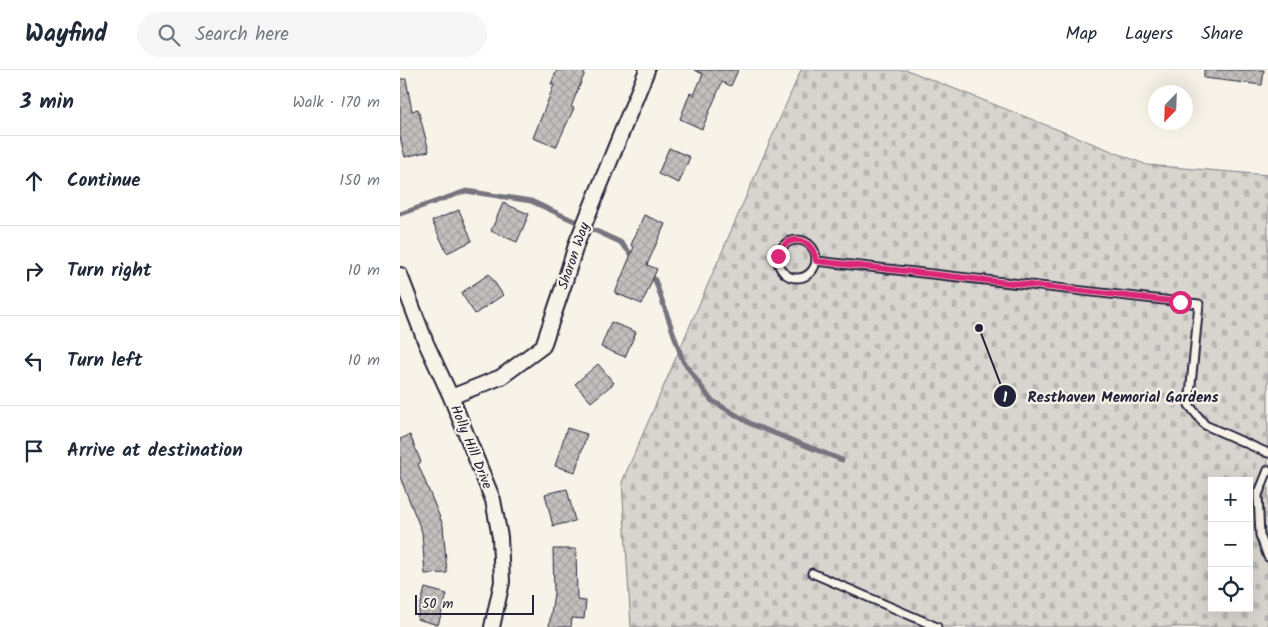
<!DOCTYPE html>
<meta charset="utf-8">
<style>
:root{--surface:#fff;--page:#f6f6f7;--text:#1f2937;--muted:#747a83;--line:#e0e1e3}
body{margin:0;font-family:Kalam,sans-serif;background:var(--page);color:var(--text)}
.controls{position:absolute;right:15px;bottom:15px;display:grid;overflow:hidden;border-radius:0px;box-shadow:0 5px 20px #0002}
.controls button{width:45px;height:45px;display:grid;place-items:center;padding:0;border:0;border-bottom:1px solid var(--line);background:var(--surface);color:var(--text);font:25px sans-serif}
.compass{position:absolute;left:748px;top:15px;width:45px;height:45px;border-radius:50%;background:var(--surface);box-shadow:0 5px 20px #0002;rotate:203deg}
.scale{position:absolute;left:15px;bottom:12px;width:119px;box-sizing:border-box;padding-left:5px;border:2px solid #22223b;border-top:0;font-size:14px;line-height:18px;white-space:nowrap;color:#22223b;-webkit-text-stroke:4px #f7f3e8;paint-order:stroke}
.stop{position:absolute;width:15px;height:15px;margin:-11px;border:4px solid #db2777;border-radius:50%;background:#fff}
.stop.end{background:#db2777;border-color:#fff;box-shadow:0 1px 5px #0008}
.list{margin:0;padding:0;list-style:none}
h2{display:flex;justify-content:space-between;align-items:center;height:65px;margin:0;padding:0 20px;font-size:21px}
h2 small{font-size:16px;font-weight:400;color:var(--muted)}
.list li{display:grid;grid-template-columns:32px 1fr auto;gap:15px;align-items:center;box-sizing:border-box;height:90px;padding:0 20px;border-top:1px solid var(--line)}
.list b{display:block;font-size:19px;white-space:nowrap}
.list em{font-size:16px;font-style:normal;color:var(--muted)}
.icon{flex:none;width:28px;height:28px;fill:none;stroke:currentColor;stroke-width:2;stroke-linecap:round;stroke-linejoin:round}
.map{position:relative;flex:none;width:868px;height:557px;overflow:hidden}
header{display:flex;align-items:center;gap:30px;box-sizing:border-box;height:70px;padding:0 25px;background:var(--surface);border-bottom:1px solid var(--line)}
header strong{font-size:24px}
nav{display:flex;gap:28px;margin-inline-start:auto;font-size:18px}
.search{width:350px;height:45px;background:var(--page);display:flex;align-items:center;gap:12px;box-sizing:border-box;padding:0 18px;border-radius:28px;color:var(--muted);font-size:19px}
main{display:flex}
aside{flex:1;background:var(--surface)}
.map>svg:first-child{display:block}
.cemetery{fill:url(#cemetery-stones);stroke:#7d7c85;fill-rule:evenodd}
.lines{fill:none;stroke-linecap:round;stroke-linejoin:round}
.stream{stroke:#76747f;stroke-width:5}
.building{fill:url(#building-cross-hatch);stroke:#22223b}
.service-casing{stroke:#22223b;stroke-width:11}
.minor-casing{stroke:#22223b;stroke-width:18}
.service{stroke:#f7f3e8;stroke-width:7}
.minor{stroke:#f7f3e8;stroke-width:14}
.route{stroke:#db2777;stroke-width:6}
.labels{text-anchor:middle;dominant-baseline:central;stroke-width:4.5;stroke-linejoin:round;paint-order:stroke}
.street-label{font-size:14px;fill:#22223b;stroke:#f7f3e8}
.leader{fill:none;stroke:#22223b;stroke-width:2}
.callout-dot{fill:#22223b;stroke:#f7f3e8;stroke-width:2}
.mark-label{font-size:15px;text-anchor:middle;font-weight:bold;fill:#fff}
.callout-label{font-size:15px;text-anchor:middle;font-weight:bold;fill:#22223b;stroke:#f7f3e8;stroke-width:4.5;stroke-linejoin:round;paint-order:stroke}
</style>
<header>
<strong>Wayfind</strong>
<div class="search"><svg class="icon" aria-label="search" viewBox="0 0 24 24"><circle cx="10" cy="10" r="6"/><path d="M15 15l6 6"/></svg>Search here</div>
<nav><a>Map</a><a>Layers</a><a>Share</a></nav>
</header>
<main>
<aside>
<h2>3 min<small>Walk · 170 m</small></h2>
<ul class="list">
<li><svg class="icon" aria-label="ahead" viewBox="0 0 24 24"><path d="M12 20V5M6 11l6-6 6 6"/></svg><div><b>Continue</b></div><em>150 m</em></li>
<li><svg class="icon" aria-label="right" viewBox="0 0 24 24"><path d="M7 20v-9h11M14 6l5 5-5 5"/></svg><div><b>Turn right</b></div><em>10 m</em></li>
<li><svg class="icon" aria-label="left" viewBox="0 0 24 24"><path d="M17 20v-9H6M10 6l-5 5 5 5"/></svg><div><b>Turn left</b></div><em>10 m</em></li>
<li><svg class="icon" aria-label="arrive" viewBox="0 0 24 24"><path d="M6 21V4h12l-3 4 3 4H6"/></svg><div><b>Arrive at destination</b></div></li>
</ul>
</aside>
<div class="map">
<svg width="868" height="557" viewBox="0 0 868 557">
<defs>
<pattern id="cemetery-stones" width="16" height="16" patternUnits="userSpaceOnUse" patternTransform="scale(1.25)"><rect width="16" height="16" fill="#d8d5cf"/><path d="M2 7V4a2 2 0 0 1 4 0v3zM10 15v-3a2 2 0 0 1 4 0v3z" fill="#b9b7b3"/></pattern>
<pattern id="building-cross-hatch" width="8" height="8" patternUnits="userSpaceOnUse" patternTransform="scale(1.25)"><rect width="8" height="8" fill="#c2bfbd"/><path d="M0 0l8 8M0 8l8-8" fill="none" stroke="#a6a4a3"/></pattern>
</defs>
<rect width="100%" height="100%" fill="#f7f3e8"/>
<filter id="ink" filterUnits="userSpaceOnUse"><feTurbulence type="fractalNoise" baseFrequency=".02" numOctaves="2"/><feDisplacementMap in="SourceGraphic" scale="10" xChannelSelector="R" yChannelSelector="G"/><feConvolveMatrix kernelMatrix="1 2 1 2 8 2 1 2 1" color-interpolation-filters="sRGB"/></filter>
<g filter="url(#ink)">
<!-- cemetery -->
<path class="cemetery" d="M401,0H507L747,95L868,105V557H231L222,412ZM812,411H849V538H812Z"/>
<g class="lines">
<!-- stream -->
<g class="stream">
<polyline points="0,144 66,121 131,131 220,172 236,189"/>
<polyline points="250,205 255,210 283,291 311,330 351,354 442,390"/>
</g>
</g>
<!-- building -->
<g class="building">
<polygon points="157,0 186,0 171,37 174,38 156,77 133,68 154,15 151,14"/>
<polygon points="294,0 338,0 331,16 322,12 302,59 280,49 290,23 294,25 303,4"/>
<polygon points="804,0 864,0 862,15 804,8"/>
<polygon points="0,9 6,9 12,41 18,39 29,81 5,87 0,67"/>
<polygon points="269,78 290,87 279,113 258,104"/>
<polygon points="103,133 129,144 117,172 91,161"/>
<polygon points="59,140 72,171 47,183 32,151"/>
<polygon points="244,145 265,154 247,195 257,199 242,234 215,223 234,177 231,175"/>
<polygon points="89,204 103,225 75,244 61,223"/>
<polygon points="211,252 236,262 225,287 201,277"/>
<polygon points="198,294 214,313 191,332 175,314"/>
<polygon points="167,358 187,364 175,402 155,396"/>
<polygon points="10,365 21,392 18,394 43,455 47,503 25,504 22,462 0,407 0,369"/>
<polygon points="167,419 175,451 153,456 145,424"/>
<polygon points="153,479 176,479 177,530 186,531 184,549 172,548 171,557 149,557 154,523"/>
<polygon points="25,518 47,524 38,555 17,549"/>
</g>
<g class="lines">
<!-- service casing -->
<g class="service-casing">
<g id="service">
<circle cx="397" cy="189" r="19"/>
<polyline points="416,191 799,234 789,335 805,355 868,383"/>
<polyline points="868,400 858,425 860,465 868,487"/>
<polyline points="412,503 537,557"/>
</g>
</g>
<!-- minor casing -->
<g class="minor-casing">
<g id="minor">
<polyline points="0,205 26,273 51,327 93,430 100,467 102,512 92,557"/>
<polyline points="51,327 101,307 143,276 165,211 177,172 247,0"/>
</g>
</g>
<!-- service -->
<use href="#service" class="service"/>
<!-- minor -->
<use href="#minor" class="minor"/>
</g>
</g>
<g class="lines" filter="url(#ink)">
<!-- route -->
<path class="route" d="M378,186C385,162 413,166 416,191L780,232"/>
</g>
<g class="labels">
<!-- street labels -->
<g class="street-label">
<text transform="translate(174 186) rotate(-71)">Sharon Way</text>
<text transform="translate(71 377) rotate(68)">Holly Hill Drive</text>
</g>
</g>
<!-- callouts -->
<path class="leader" d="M579 258L605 326"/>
<g class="callout-dot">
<circle cx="579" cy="258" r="5"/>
<circle cx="605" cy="326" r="12"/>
</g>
<g class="mark-label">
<text x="605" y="332">1</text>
</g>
<g class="callout-label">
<text x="723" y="332">Resthaven Memorial Gardens</text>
</g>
</svg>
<div class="controls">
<button>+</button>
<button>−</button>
<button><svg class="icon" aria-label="locate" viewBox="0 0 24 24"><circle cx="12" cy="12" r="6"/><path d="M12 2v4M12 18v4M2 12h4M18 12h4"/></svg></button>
</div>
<svg class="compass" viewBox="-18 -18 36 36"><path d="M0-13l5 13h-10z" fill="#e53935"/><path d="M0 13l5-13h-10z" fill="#747a83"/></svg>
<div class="scale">50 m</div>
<div class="stop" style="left:780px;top:232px"></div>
<div class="stop end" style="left:378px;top:186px"></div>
</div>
</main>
